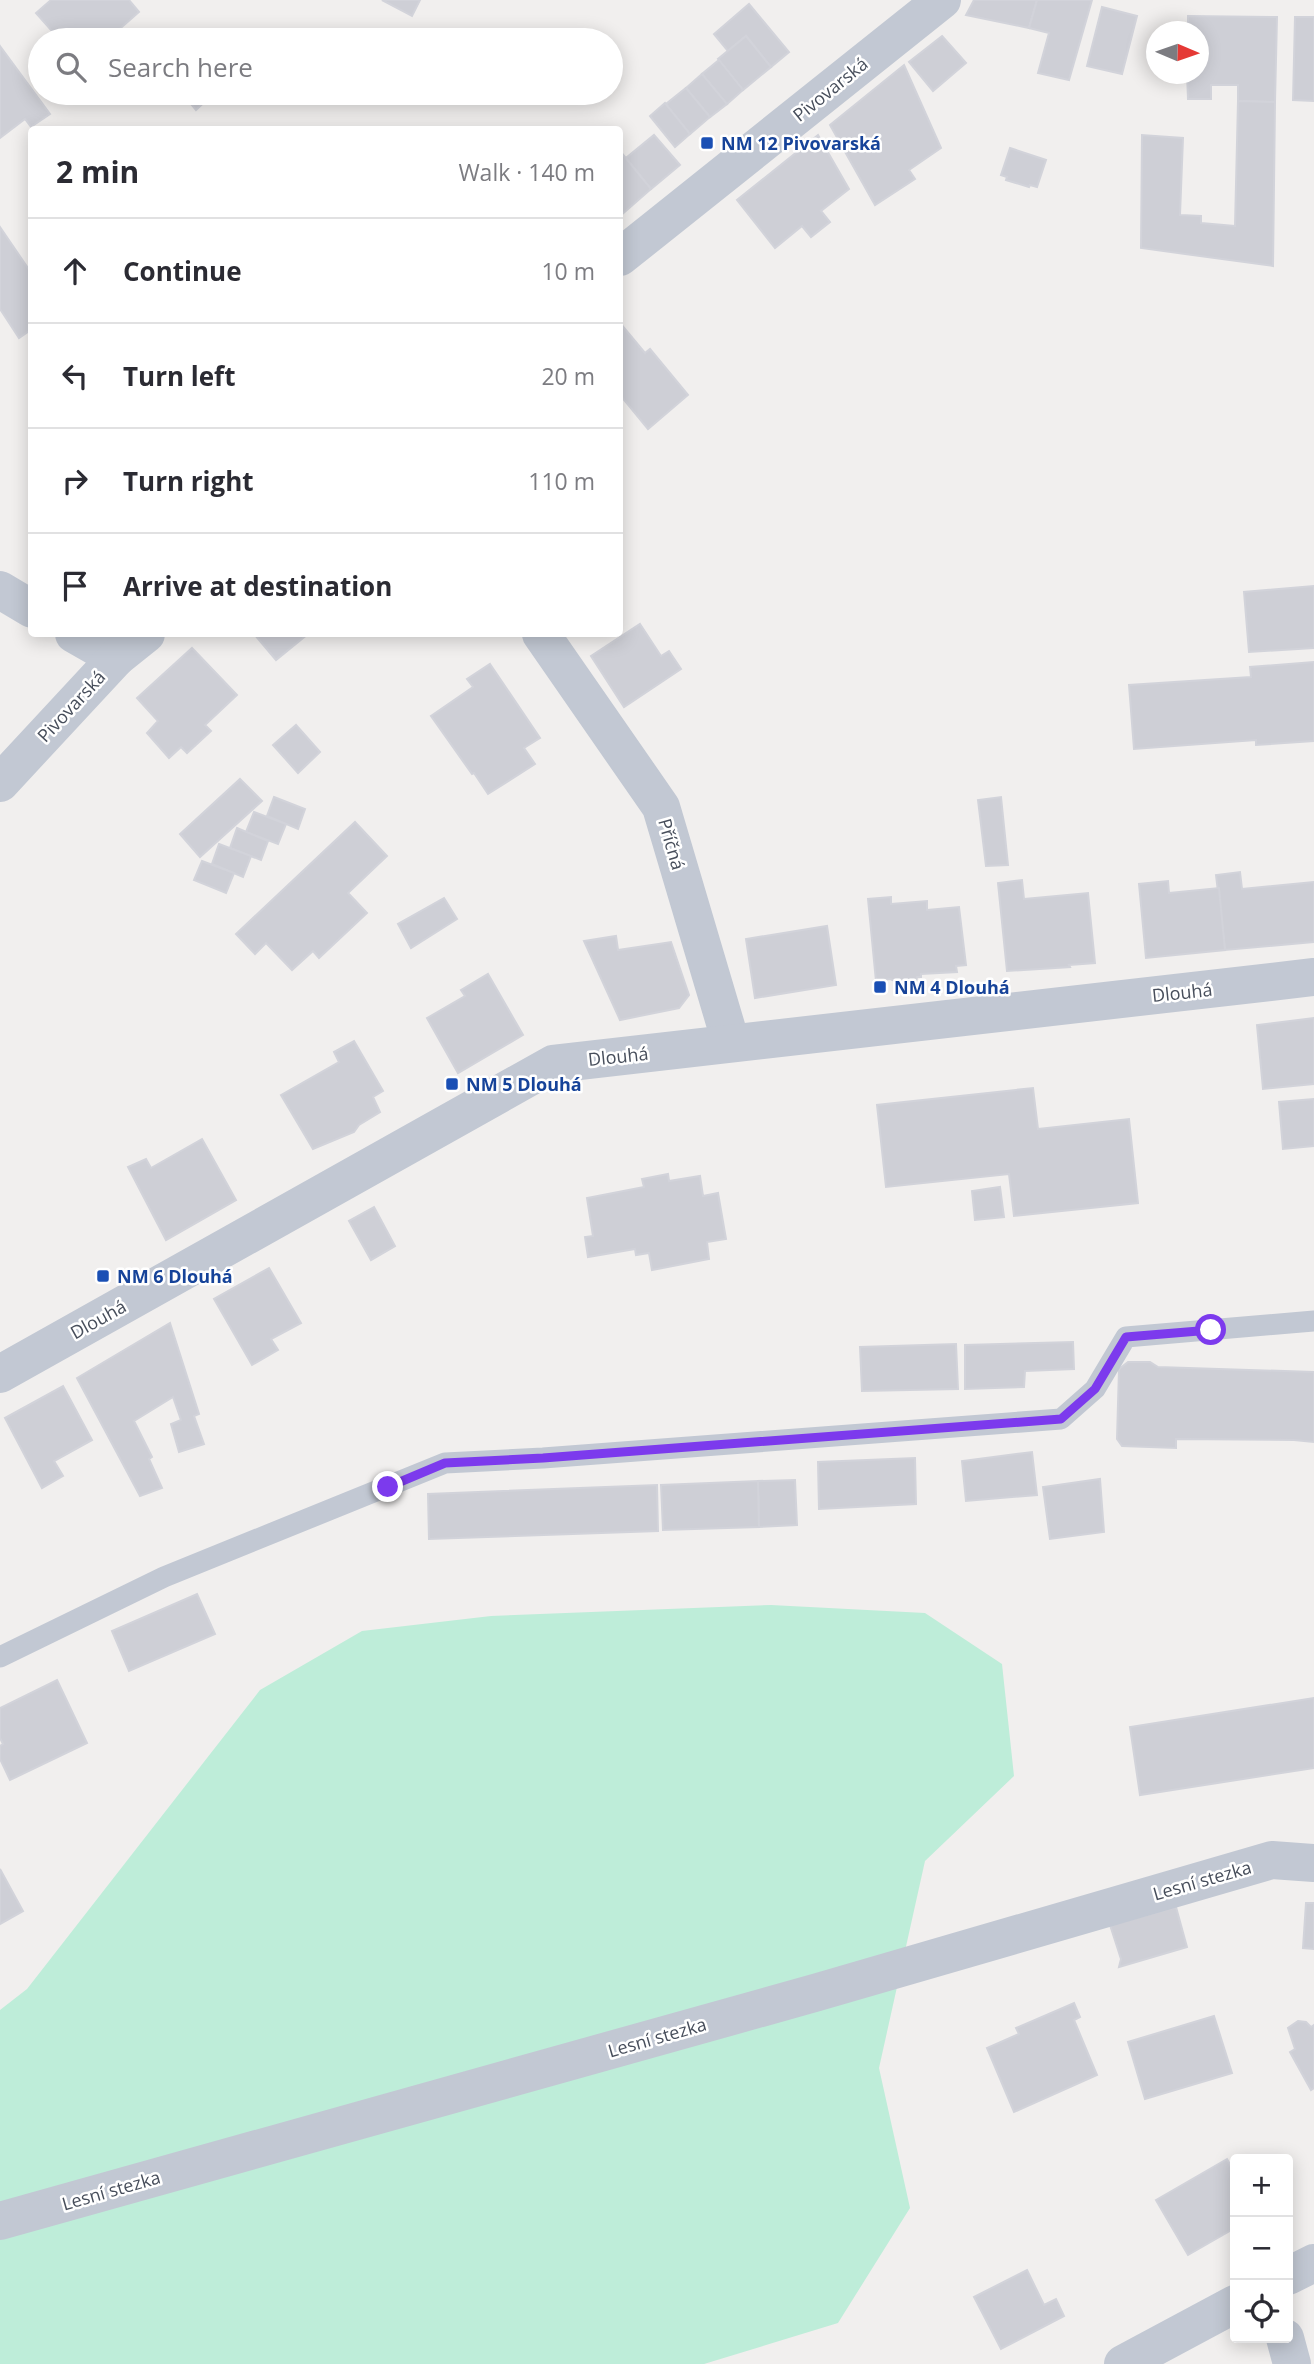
<!DOCTYPE html>
<meta charset="utf-8">
<style>
:root{--surface:#fff;--page:#f7f7f7;--text:#2b2b33;--muted:#7c7c81;--line:#e1e1e2}
body{margin:0;font-family:"Open Sans",sans-serif;background:var(--page);color:var(--text)}
.controls{position:absolute;right:21px;bottom:21px;display:grid;overflow:hidden;border-radius:7px;box-shadow:0 4px 18px #0003}
.controls button{width:63px;height:63px;display:grid;place-items:center;padding:0;border:0;border-bottom:2px solid var(--line);background:var(--surface);color:var(--text);font:35px sans-serif}
.compass{position:absolute;left:1146px;top:21px;width:63px;height:63px;border-radius:50%;background:var(--surface);box-shadow:0 4px 18px #0003;rotate:92deg}
.stop{position:absolute;width:21px;height:21px;margin:-16px;border:5px solid #7c3aed;border-radius:50%;background:#fff}
.stop.end{background:#7c3aed;border-color:#fff;box-shadow:0 2px 7px #0008}
.list{margin:0;padding:0;list-style:none}
h2{display:flex;justify-content:space-between;align-items:center;height:91px;margin:0;padding:0 28px;font-size:30px}
h2 small{font-size:23px;font-weight:400;color:var(--muted)}
.list li{display:grid;grid-template-columns:46px 1fr auto;gap:21px;align-items:center;box-sizing:border-box;height:105px;padding:0 28px;border-top:2px solid var(--line)}
.list b{display:block;font-size:26px;white-space:nowrap}
.list em{font-size:23px;font-style:normal;color:var(--muted)}
.icon{flex:none;width:38px;height:38px;fill:none;stroke:currentColor;stroke-width:2;stroke-linecap:round;stroke-linejoin:round}
.map{position:relative;flex:none;width:1314px;height:2364px;overflow:hidden}
.search{position:absolute;background:var(--surface);box-shadow:0 4px 18px #0003;left:28px;top:28px;width:595px;height:77px;display:flex;align-items:center;gap:18px;box-sizing:border-box;padding:0 24px;border-radius:38px;color:var(--muted);font-size:26px}
.panel{position:absolute;background:var(--surface);box-shadow:0 4px 18px #0003;left:28px;top:126px;width:595px;height:511px;border-radius:7px}
.map>svg:first-child{display:block}
.green{fill:#beedd9}
.building{fill:#cecfd6;stroke:#d2d3da;stroke-width:2}
.lines{fill:none;stroke-linecap:round;stroke-linejoin:round}
.service{stroke:#c2c8d3;stroke-width:21}
.minor{stroke:#c2c8d3;stroke-width:38}
.route{stroke:#7c3aed;stroke-width:9}
.transit-dot{fill:#1a4fb4;stroke:#fff;stroke-width:2.5}
.labels{text-anchor:middle;dominant-baseline:central;stroke-width:5;stroke-linejoin:round;paint-order:stroke}
.street-label{font-size:18px;fill:#474e5b;stroke:#fff}
.transit-label{font-size:18px;font-weight:bold;fill:#164399;stroke:#fff;text-anchor:start}
</style>
<div class="map">
<svg width="1314" height="2364" viewBox="0 0 1314 2364">
<rect width="100%" height="100%" fill="#f1efee"/>
<!-- green -->
<polygon class="green" points="771,1605 925,1613 1002,1664 1014,1776 925,1861 879,2068 910,2208 838,2323 704,2364 0,2364 0,2010 27,1989 260,1690 362,1631 491,1616"/>
<!-- building -->
<g class="building">
<polygon points="51,0 129,0 139,12 107,40 60,40 36,13"/>
<polygon points="382,0 420,0 412,16"/>
<polygon points="974,0 1037,0 1029,28 966,15"/>
<polygon points="1037,0 1092,0 1069,80 1038,73 1049,33 1029,28"/>
<polygon points="749,4 789,52 771,67 746,36 728,51 714,34"/>
<polygon points="1102,7 1137,16 1122,74 1087,66"/>
<polygon points="1188,16 1277,17 1275,102 1238,101 1238,85 1211,85 1211,99 1188,99 1187,74 1198,74 1198,32 1188,32"/>
<polygon points="1295,17 1314,17 1314,101 1293,100"/>
<polygon points="746,36 771,67 743,90 718,59"/>
<polygon points="942,36 966,63 933,91 909,62"/>
<polygon points="0,46 50,114 31,127 25,119 0,138"/>
<polygon points="719,60 743,90 727,104 702,74"/>
<polygon points="904,65 941,148 909,170 915,179 875,205 830,125"/>
<polygon points="702,74 727,104 710,117 686,88"/>
<polygon points="686,88 710,117 690,134 666,104"/>
<polygon points="182,93 214,93 196,110"/>
<polygon points="1238,101 1275,102 1273,266 1141,248 1142,135 1183,138 1180,215 1201,216 1201,223 1235,226"/>
<polygon points="665,103 690,134 675,147 650,116"/>
<polygon points="654,135 680,165 651,189 626,158"/>
<polygon points="818,135 849,189 821,211 830,222 811,237 802,226 775,248 737,200"/>
<polygon points="1010,148 1046,160 1037,187 1030,185 1029,187 1006,180 1007,177 1001,175"/>
<polygon points="620,151 651,189 620,216"/>
<polygon points="0,227 32,274 32,329 19,338 0,309"/>
<polygon points="620,323 645,353 650,349 688,395 648,429 620,395"/>
<polygon points="1314,586 1314,648 1249,652 1244,592"/>
<polygon points="640,624 661,656 669,651 681,669 624,707 591,656"/>
<polygon points="254,634 308,634 276,660"/>
<polygon points="192,648 237,695 205,725 211,731 187,753 181,747 169,758 147,733 158,721 137,698"/>
<polygon points="1314,662 1314,741 1256,745 1256,740 1134,749 1129,685 1251,677 1250,667"/>
<polygon points="490,664 540,738 524,748 535,764 488,794 474,773 472,774 431,716 473,687 467,679"/>
<polygon points="296,725 320,752 298,773 273,745"/>
<polygon points="240,779 262,801 200,857 180,834"/>
<polygon points="274,797 305,809 298,829 267,816"/>
<polygon points="1001,797 1008,865 986,866 978,800"/>
<polygon points="254,812 286,824 278,844 246,832"/>
<polygon points="355,822 387,856 348,893 367,913 319,958 313,951 292,970 266,943 255,954 236,934"/>
<polygon points="237,828 268,841 261,860 230,848"/>
<polygon points="219,844 251,856 243,877 212,864"/>
<polygon points="202,861 234,873 226,893 194,880"/>
<polygon points="1240,872 1242,889 1314,882 1314,942 1225,950 1216,875"/>
<polygon points="1022,880 1024,899 1088,893 1095,963 1069,965 1070,967 1007,971 998,883"/>
<polygon points="1168,881 1169,893 1219,888 1225,950 1146,958 1139,884"/>
<polygon points="891,897 891,904 927,901 927,910 959,907 966,965 956,966 957,972 921,974 921,977 917,977 916,982 900,983 890,979 876,981 868,899"/>
<polygon points="444,898 457,919 411,948 398,924"/>
<polygon points="827,926 836,985 755,998 746,939"/>
<polygon points="616,936 618,950 671,942 689,995 679,1008 620,1020 584,941"/>
<polygon points="488,974 523,1035 458,1073 427,1018 465,996 461,990"/>
<polygon points="1314,1018 1314,1084 1263,1089 1257,1025"/>
<polygon points="354,1041 383,1091 373,1097 380,1112 359,1125 354,1132 313,1149 281,1095 339,1062 334,1052"/>
<polygon points="1033,1088 1038,1129 1129,1119 1138,1203 1014,1216 1009,1174 886,1187 877,1105"/>
<polygon points="1314,1099 1314,1146 1283,1149 1279,1102"/>
<polygon points="202,1139 236,1200 166,1240 128,1167 146,1159 151,1168"/>
<polygon points="668,1174 669,1181 700,1176 703,1196 718,1193 726,1239 707,1242 709,1259 652,1270 649,1253 636,1255 635,1249 588,1257 585,1237 593,1236 587,1198 644,1187 642,1179"/>
<polygon points="1000,1187 1004,1217 975,1220 972,1191"/>
<polygon points="374,1207 395,1246 371,1260 349,1221"/>
<polygon points="269,1268 301,1323 271,1339 278,1350 252,1365 214,1299"/>
<polygon points="170,1323 199,1414 194,1416 204,1444 179,1452 171,1424 181,1420 173,1397 134,1421 152,1457 149,1459 162,1488 140,1496 77,1378"/>
<polygon points="1073,1342 1074,1369 1025,1371 1024,1387 965,1389 965,1345"/>
<polygon points="956,1344 958,1389 862,1391 860,1347"/>
<polygon points="1128,1362 1150,1362 1158,1367 1314,1372 1314,1442 1294,1440 1176,1439 1176,1448 1122,1446 1117,1439 1119,1369"/>
<polygon points="63,1386 92,1440 54,1461 63,1476 42,1488 5,1418"/>
<polygon points="1032,1452 1037,1495 966,1501 962,1461"/>
<polygon points="915,1458 916,1504 819,1509 818,1462"/>
<polygon points="1100,1479 1104,1532 1050,1539 1043,1487"/>
<polygon points="795,1480 797,1525 759,1527 758,1481"/>
<polygon points="758,1481 759,1527 663,1530 661,1485"/>
<polygon points="657,1485 658,1531 429,1539 428,1494"/>
<polygon points="197,1594 215,1634 129,1671 112,1631"/>
<polygon points="57,1680 87,1743 10,1780 0,1759 0,1746 3,1744 0,1738 0,1708"/>
<polygon points="1314,1698 1314,1768 1140,1795 1130,1727"/>
<polygon points="0,1869 23,1911 0,1924"/>
<polygon points="1306,1903 1314,1903 1314,1949 1303,1948"/>
<polygon points="1176,1907 1187,1947 1119,1967 1121,1959 1110,1925"/>
<polygon points="1074,2003 1080,2017 1074,2020 1097,2075 1014,2112 987,2048 1019,2034 1016,2028"/>
<polygon points="1214,2016 1232,2073 1145,2099 1128,2042"/>
<polygon points="1298,2021 1306,2022 1311,2027 1314,2025 1314,2088 1311,2090 1290,2052 1295,2049 1288,2028"/>
<polygon points="1227,2159 1235,2173 1235,2228 1188,2255 1156,2200"/>
<polygon points="1027,2270 1044,2305 1056,2299 1064,2316 1001,2349 974,2297"/>
</g>
<g class="lines">
<!-- service -->
<polyline class="service" points="0,1657 164,1577 445,1463 543,1458 1061,1419 1095,1389 1126,1337 1314,1321"/>
<!-- minor -->
<g class="minor">
<polyline points="620,257 942,0"/>
<polyline points="0,590 32,609"/>
<polyline points="74,634 116,658"/>
<polyline points="541,634 661,807 731,1043"/>
<polyline points="0,783 116,658 146,634"/>
<polyline points="0,1374 553,1064 1314,977"/>
<polyline points="0,2221 818,1992 1272,1860 1314,1863"/>
<polyline points="1288,2276 1314,2263"/>
<polyline points="1285,2338 1292,2364"/>
<polyline points="1123,2364 1235,2304"/>
</g>
</g>
<g class="lines">
<!-- route -->
<polyline class="route" points="388,1487 445,1463 543,1458 1061,1419 1095,1389 1126,1337 1211,1330"/>
</g>
<!-- markers -->
<g class="transit-dot">
<rect x="700" y="136" width="14" height="14" rx="3.5"/>
<rect x="873" y="980" width="14" height="14" rx="3.5"/>
<rect x="445" y="1077" width="14" height="14" rx="3.5"/>
<rect x="96" y="1269" width="14" height="14" rx="3.5"/>
</g>
<g class="labels">
<!-- street labels -->
<g class="street-label">
<text transform="translate(830 89) rotate(-39)">Pivovarská</text>
<text transform="translate(71 706) rotate(-47)">Pivovarská</text>
<text transform="translate(672 844) rotate(74)">Příčná</text>
<text transform="translate(1182 992) rotate(-6)">Dlouhá</text>
<text transform="translate(618 1056) rotate(-6)">Dlouhá</text>
<text transform="translate(98 1319) rotate(-29)">Dlouhá</text>
<text transform="translate(1202 1880) rotate(-16)">Lesní stezka</text>
<text transform="translate(657 2037) rotate(-16)">Lesní stezka</text>
<text transform="translate(111 2190) rotate(-16)">Lesní stezka</text>
</g>
<!-- transit labels -->
<g class="transit-label">
<text x="721" y="143">NM 12 Pivovarská</text>
<text x="894" y="987">NM 4 Dlouhá</text>
<text x="466" y="1084">NM 5 Dlouhá</text>
<text x="117" y="1276">NM 6 Dlouhá</text>
</g>
</g>
</svg>
<div class="controls">
<button>+</button>
<button>−</button>
<button><svg class="icon" aria-label="locate" viewBox="0 0 24 24"><circle cx="12" cy="12" r="6"/><path d="M12 2v4M12 18v4M2 12h4M18 12h4"/></svg></button>
</div>
<svg class="compass" viewBox="-18 -18 36 36"><path d="M0-13l5 13h-10z" fill="#e53935"/><path d="M0 13l5-13h-10z" fill="#7c7c81"/></svg>
<div class="stop" style="left:1211px;top:1330px"></div>
<div class="stop end" style="left:388px;top:1487px"></div>
<div class="search"><svg class="icon" aria-label="search" viewBox="0 0 24 24"><circle cx="10" cy="10" r="6"/><path d="M15 15l6 6"/></svg>Search here</div>
<section class="panel">
<h2>2 min<small>Walk · 140 m</small></h2>
<ul class="list">
<li><svg class="icon" aria-label="ahead" viewBox="0 0 24 24"><path d="M12 20V5M6 11l6-6 6 6"/></svg><div><b>Continue</b></div><em>10 m</em></li>
<li><svg class="icon" aria-label="left" viewBox="0 0 24 24"><path d="M17 20v-9H6M10 6l-5 5 5 5"/></svg><div><b>Turn left</b></div><em>20 m</em></li>
<li><svg class="icon" aria-label="right" viewBox="0 0 24 24"><path d="M7 20v-9h11M14 6l5 5-5 5"/></svg><div><b>Turn right</b></div><em>110 m</em></li>
<li><svg class="icon" aria-label="arrive" viewBox="0 0 24 24"><path d="M6 21V4h12l-3 4 3 4H6"/></svg><div><b>Arrive at destination</b></div></li>
</ul>
</section>
</div>
